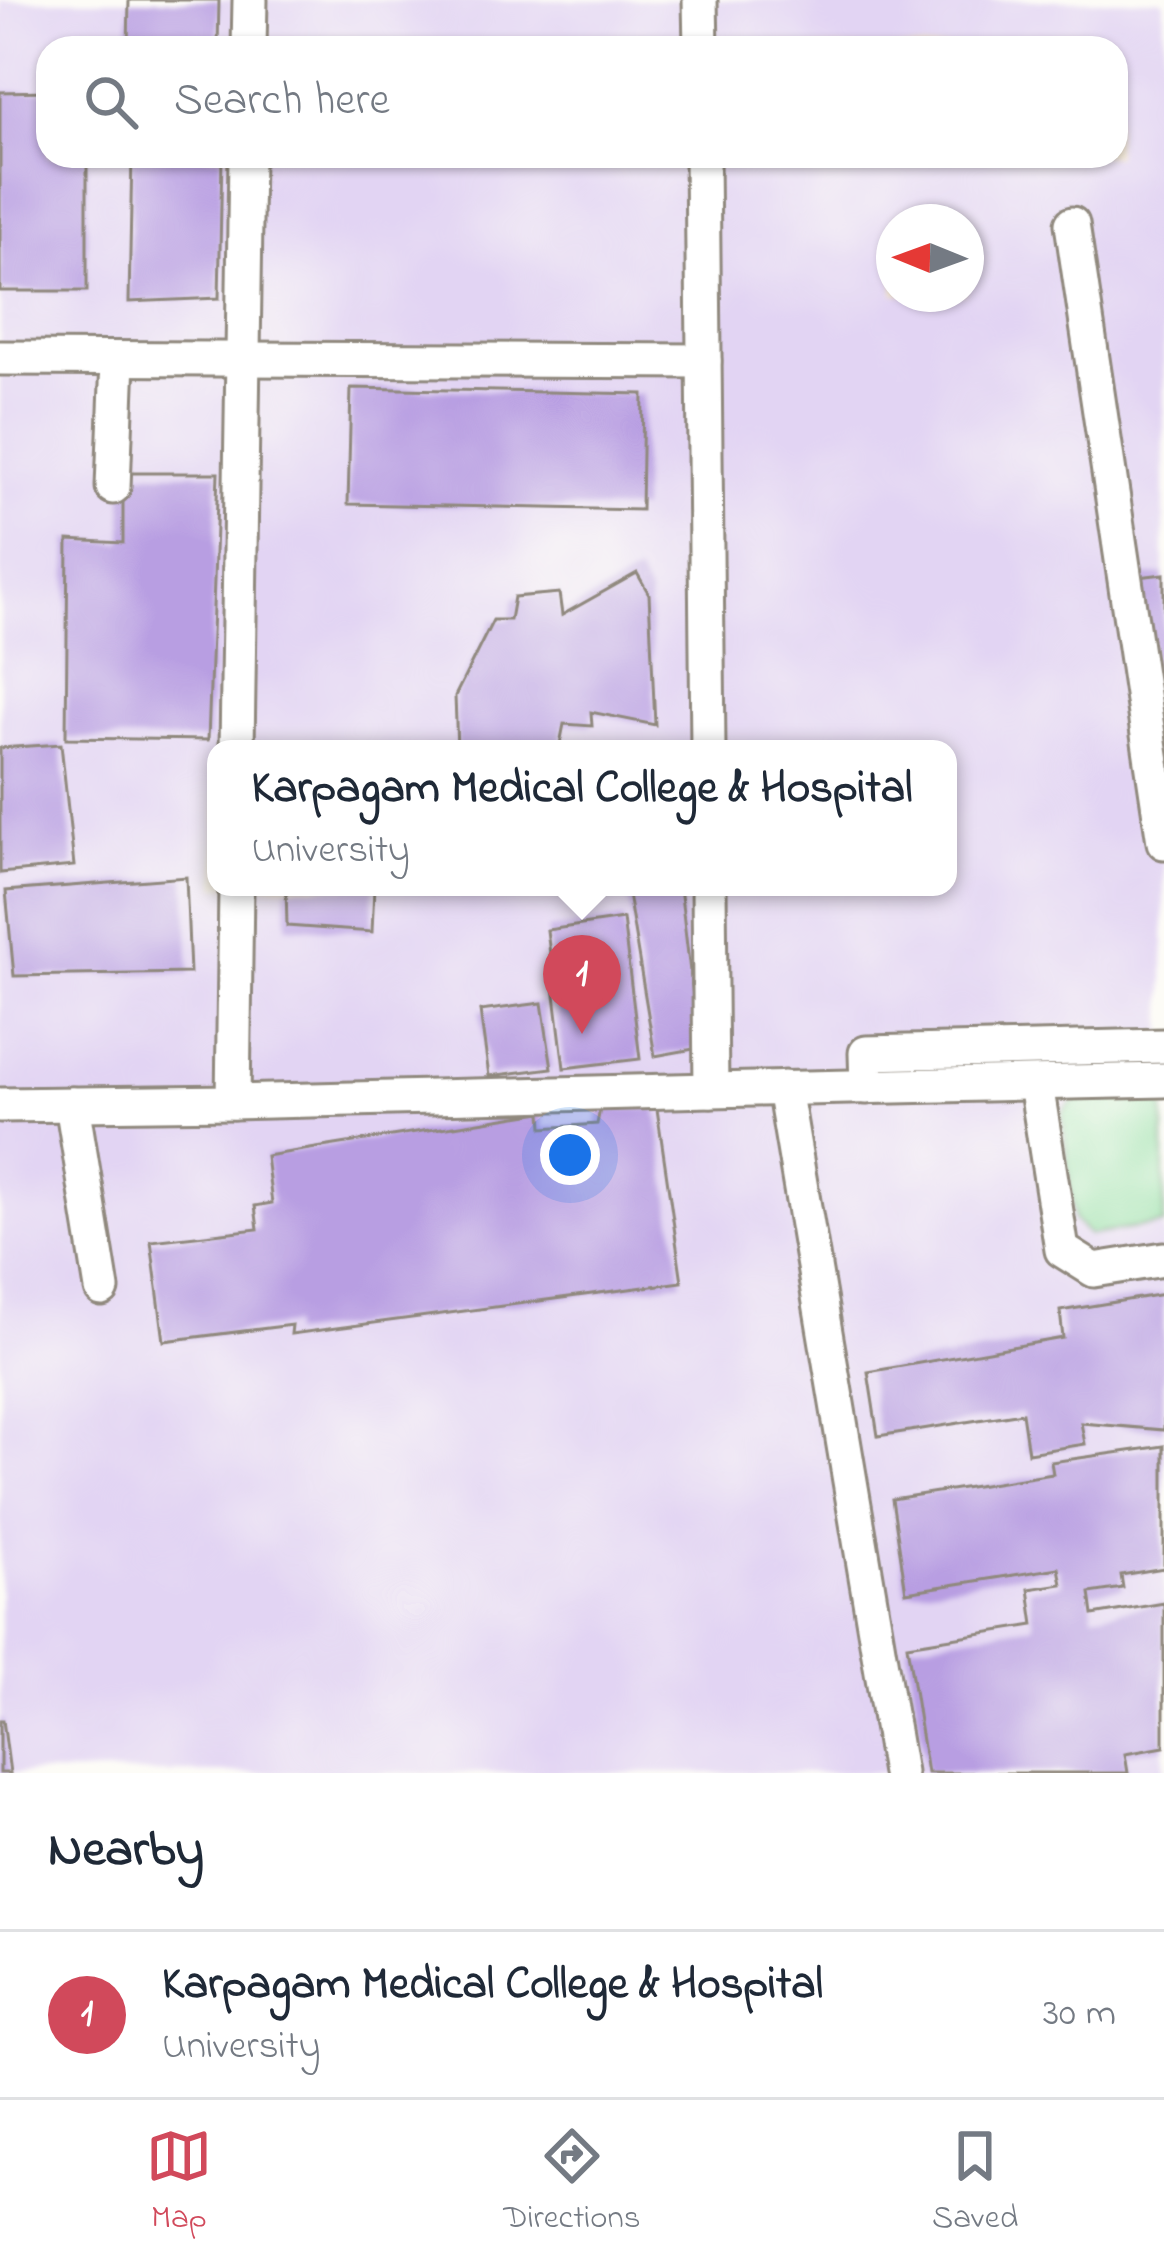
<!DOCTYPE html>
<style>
:root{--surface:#fff;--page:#f6f6f7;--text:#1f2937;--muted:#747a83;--line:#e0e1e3;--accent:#d1495b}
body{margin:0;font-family:"Indie Flower",sans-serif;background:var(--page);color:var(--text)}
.compass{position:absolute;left:876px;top:204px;width:108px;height:108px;border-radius:50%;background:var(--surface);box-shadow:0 3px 9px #0004;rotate:271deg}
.you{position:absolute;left:570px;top:1155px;width:42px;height:42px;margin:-30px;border:9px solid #fff;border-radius:50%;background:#1a73e8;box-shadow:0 0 0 18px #1a73e833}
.badge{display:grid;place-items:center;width:78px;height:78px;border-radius:50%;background:var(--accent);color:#fff;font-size:39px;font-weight:700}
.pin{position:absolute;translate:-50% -99px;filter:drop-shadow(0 3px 6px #0008)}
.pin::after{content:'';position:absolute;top:63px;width:42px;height:36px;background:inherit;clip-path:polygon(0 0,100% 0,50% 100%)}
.popup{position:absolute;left:207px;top:740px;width:750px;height:156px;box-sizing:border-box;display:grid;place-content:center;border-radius:24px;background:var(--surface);filter:drop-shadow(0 3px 9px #0005);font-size:39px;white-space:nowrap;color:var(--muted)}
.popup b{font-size:45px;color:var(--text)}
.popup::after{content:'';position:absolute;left:50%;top:100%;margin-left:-24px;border:24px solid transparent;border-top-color:var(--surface)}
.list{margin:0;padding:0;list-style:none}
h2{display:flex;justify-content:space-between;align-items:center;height:156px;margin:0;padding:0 48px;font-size:51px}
h2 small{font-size:39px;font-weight:400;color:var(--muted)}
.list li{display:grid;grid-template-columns:78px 1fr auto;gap:36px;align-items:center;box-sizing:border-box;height:168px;padding:0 48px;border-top:3px solid var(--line)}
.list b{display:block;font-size:45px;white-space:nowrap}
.list p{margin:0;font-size:39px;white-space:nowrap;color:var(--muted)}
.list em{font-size:39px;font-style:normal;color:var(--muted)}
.icon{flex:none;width:66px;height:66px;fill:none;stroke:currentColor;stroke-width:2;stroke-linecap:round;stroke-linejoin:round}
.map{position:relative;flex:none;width:1164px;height:1773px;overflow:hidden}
.search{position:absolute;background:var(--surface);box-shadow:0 3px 9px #0004;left:36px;right:36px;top:36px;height:132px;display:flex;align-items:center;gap:30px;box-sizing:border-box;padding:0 42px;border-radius:36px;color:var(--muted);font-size:45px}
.sheet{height:324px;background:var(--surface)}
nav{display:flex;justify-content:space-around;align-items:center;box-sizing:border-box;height:168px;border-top:3px solid var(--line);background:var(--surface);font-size:33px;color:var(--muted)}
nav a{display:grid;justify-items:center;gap:6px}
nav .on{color:var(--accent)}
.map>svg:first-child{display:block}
.built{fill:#e2d4f3;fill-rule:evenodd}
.green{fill:#87db9c;stroke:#598364;stroke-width:3}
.building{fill:#b89ee2}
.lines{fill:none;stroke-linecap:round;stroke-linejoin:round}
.minor-casing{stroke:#90897e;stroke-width:39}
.minor{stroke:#fff;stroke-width:33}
</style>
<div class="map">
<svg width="1164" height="1773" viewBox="0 0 1164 1773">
<rect width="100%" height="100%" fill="#fdfcf7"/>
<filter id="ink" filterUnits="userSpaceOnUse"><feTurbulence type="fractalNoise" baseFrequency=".00833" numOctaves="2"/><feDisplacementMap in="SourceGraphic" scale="24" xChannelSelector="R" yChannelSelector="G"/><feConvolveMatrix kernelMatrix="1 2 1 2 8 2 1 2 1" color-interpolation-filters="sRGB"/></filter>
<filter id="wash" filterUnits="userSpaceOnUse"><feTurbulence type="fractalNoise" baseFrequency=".004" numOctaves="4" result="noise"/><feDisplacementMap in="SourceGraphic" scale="48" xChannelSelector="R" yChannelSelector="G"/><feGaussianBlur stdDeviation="2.7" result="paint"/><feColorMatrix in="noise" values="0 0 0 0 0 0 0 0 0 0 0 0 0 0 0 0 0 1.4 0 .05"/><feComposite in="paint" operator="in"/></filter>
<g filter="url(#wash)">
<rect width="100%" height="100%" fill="#f5e7d1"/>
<!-- built -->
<path class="built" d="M0,0H1164V1773H0ZM48,48H1116V156H48ZM894,222H966V294H894ZM216,749H948V887H216Z"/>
<!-- green -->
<path class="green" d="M1164,1090V1224L1089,1235L1074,1220L1062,1114C1082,1082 1130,1091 1164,1090Z"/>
<g id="blocks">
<!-- building -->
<g class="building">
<polygon points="129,0 219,0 218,48 128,48"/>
<polygon points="48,91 48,156 87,156 87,291 0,291 0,92"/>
<polygon points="132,156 222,156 219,298 129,302"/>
<polygon points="351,388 643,394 641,510 348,504"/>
<polygon points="123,473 218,473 208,740 66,738 68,540 123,543"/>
<polygon points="637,573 649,594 655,725 591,712 592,726 564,724 559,749 457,749 455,696 493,620 510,620 514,597 559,593 562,615"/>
<polygon points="1164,574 1164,706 1162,707 1138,577"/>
<polygon points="61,744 74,866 0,873 0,748"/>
<polygon points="186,877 190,973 14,976 6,891"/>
<polygon points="286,887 374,887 372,932 287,926"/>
<polygon points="668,887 680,887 699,1048 655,1056 628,894"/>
<polygon points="623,919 640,1059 564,1068 547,930"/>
<polygon points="542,1003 552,1068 489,1076 480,1011"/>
<polygon points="600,1109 657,1109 682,1282 291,1334 292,1325 164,1341 151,1241 258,1229 255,1206 272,1203 266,1156 542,1112 543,1128 597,1124"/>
<polygon points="1164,1294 1164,1430 1081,1423 1085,1444 1028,1453 1022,1413 878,1436 868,1372 1063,1338 1060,1311"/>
<polygon points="1164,1446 1164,1568 1121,1575 1123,1588 1090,1593 1093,1615 1164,1603 1164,1747 1125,1754 1128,1773 927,1773 907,1645 1034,1625 1029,1589 1062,1584 1059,1568 906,1592 892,1499 1053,1474 1051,1462"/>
<polygon points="0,1720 3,1720 10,1773 0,1773"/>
</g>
</g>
</g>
<g filter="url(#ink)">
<use href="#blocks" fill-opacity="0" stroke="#90897e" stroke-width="3"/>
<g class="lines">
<!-- minor casing -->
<g class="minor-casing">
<g id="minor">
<polyline points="700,0 701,48"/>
<polyline points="249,48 250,0"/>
<polyline points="702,156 708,749"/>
<polyline points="1072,224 1164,842"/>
<polyline points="0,358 704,361"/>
<polyline points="113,487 118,359"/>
<polyline points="237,749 246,156"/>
<polyline points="709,887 711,1090 1164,1080"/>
<polyline points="1036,1084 1062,1250 1094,1270 1164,1259"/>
<polyline points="867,1087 866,1053 1164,1046"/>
<polyline points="784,1088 899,1773"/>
<polyline points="233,1102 711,1090"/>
<polyline points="72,1104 102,1289"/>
<polyline points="0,1105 233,1102 236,887"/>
</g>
</g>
<!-- minor -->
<use href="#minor" class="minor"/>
</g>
</g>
</svg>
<svg class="compass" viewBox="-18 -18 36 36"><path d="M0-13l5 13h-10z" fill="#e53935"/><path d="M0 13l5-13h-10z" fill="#747a83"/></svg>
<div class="you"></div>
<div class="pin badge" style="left:582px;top:1034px">1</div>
<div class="popup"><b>Karpagam Medical College &amp; Hospital</b>University</div>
<div class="search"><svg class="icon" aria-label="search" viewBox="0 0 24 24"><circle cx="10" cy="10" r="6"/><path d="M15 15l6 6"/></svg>Search here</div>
</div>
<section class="sheet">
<h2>Nearby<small></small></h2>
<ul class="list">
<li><span class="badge">1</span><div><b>Karpagam Medical College &amp; Hospital</b><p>University</p></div><em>30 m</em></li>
</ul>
</section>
<nav>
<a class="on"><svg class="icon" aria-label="map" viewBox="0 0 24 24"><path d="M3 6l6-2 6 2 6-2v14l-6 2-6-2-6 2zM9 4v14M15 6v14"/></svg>Map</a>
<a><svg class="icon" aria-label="directions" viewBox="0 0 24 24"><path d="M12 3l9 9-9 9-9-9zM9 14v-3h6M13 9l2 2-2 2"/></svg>Directions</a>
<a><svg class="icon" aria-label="saved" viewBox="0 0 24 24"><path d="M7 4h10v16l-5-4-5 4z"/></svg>Saved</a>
</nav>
